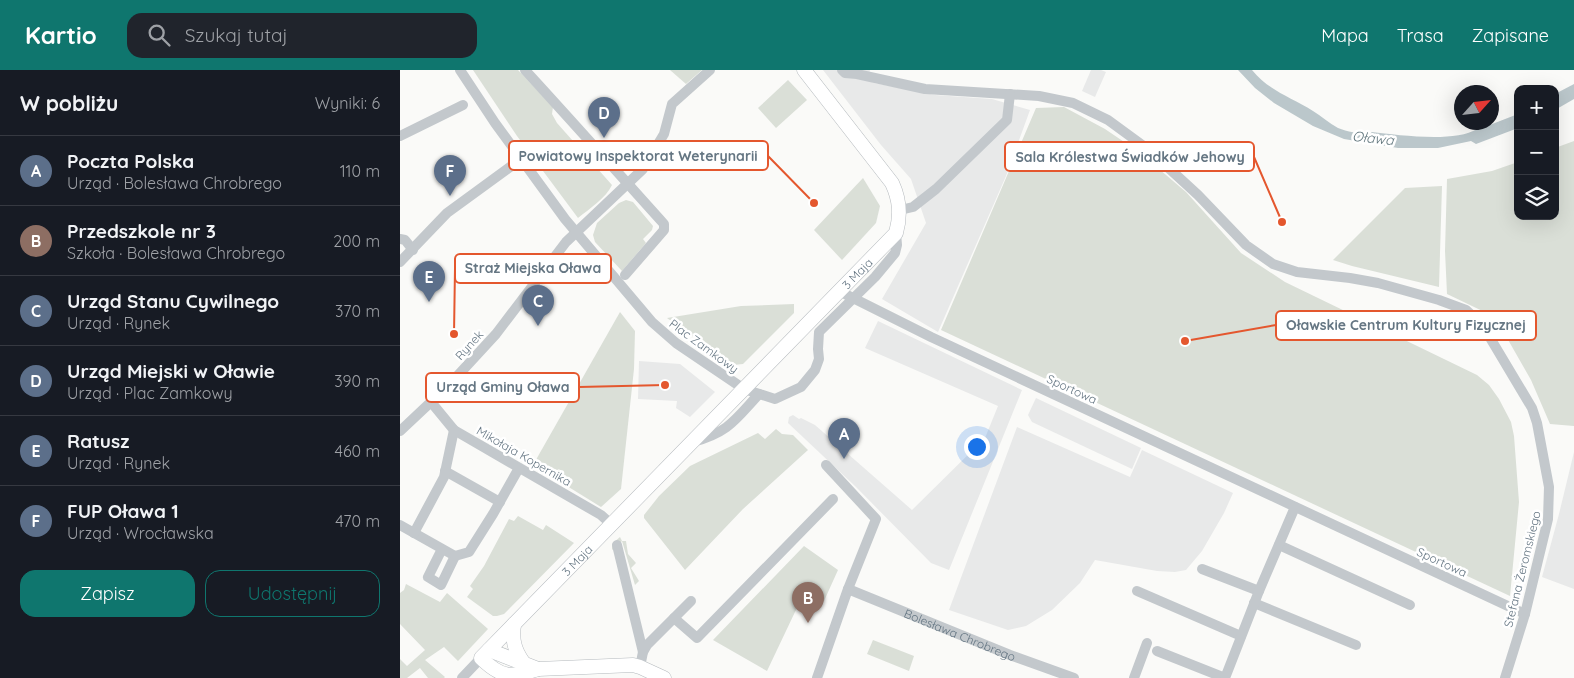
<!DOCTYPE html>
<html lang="pl">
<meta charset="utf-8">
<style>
:root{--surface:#171b24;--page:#20242c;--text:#f1f3f6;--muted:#9ea1a6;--line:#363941;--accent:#0f766e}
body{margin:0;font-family:Quicksand,sans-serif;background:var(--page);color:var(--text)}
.controls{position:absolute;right:15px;top:15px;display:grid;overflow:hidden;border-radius:10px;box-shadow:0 5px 20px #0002}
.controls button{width:45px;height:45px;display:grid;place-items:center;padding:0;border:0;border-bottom:1px solid var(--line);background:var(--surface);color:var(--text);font:25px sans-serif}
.compass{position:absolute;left:1054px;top:15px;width:45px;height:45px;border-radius:50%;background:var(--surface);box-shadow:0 5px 20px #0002;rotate:63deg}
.you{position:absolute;left:576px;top:376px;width:18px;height:18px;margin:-12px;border:4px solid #fff;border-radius:50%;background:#1a73e8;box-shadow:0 0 0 8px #1a73e833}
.badge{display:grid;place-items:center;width:32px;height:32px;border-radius:50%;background:var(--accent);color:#fff;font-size:16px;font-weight:700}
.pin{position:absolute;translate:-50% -41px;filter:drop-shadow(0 1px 2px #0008)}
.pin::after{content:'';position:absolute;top:26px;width:18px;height:15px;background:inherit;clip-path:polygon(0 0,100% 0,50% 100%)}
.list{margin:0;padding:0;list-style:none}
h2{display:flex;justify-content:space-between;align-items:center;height:65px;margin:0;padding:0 20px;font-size:21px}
h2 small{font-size:16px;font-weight:400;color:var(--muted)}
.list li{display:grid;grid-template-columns:32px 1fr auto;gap:15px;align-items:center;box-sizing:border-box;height:70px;padding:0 20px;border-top:1px solid var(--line)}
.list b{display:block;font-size:19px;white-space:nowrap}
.list p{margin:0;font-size:16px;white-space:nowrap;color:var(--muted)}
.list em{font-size:16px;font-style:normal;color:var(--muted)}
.actions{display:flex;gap:10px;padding:15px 20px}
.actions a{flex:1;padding:11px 0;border:1px solid var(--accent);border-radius:15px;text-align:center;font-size:18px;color:var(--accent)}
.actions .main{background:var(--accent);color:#fff}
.icon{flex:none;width:28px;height:28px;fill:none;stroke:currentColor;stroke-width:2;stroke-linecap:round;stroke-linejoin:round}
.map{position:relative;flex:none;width:1174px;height:608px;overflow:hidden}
header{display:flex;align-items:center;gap:30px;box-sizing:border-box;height:70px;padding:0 25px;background:var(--accent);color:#fff}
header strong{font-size:24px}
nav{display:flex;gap:28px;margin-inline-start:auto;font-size:18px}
.search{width:350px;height:45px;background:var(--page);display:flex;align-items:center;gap:12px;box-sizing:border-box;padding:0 18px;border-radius:15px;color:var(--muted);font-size:19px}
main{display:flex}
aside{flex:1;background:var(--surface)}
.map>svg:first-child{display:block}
.built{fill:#e8e9e9}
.green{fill:#dadfd7}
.water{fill:#bbc7cb}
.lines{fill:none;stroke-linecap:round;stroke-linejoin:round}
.major-casing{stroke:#b5babe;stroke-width:15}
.minor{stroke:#c3c8cc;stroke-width:10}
.major{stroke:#fff;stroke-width:14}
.labels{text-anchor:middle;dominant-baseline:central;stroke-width:5;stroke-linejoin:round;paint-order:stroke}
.street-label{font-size:12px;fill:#657683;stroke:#fff}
.water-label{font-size:14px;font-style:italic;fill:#60757c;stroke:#fff}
.leader{fill:none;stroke:#e4572e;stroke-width:2}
.callout-dot{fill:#e4572e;stroke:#fff;stroke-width:2}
.callout{fill:#fff;stroke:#e4572e;stroke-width:2}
.callout-label{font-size:14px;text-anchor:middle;font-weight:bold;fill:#657683}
</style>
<header>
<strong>Kartio</strong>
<div class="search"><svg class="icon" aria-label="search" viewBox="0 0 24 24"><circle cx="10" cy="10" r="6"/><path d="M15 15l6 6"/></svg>Szukaj tutaj</div>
<nav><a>Mapa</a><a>Trasa</a><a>Zapisane</a></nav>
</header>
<main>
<aside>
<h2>W pobliżu<small>Wyniki: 6</small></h2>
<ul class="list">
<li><span class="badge" style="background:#5c6f8a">A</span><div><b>Poczta Polska</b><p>Urząd · Bolesława Chrobrego</p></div><em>110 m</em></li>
<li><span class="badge" style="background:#8d6e63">B</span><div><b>Przedszkole nr 3</b><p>Szkoła · Bolesława Chrobrego</p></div><em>200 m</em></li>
<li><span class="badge" style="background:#5c6f8a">C</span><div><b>Urząd Stanu Cywilnego</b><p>Urząd · Rynek</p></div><em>370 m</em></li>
<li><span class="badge" style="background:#5c6f8a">D</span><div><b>Urząd Miejski w Oławie</b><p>Urząd · Plac Zamkowy</p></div><em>390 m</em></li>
<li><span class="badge" style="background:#5c6f8a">E</span><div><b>Ratusz</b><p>Urząd · Rynek</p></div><em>460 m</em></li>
<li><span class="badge" style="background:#5c6f8a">F</span><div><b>FUP Oława 1</b><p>Urząd · Wrocławska</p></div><em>470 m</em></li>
</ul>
<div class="actions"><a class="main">Zapisz</a><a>Udostępnij</a></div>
</aside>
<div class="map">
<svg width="1174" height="608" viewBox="0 0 1174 608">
<rect width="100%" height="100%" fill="#fafaf8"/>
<!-- built -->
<g class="built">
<polygon points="423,0 470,0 468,10 474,13 535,25 592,29 630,40 606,106 538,262 482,229 526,153 511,109 481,75"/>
<polygon points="691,0 701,0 706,2 695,27 682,21"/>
<polygon points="478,251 622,320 549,500 531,493 456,417 388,353 389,347 393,345 399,349 401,348 415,355 512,440 585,368 598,336 465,278"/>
<polygon points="239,291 280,294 315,322 290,347 276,338 277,331 238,329"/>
<polygon points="636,328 741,378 732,399 632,352 628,345"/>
<polygon points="617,357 730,407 742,380 833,423 824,443 802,481 786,500 775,502 757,501 695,490 680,513 652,540 626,556 608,560 549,540"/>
<polygon points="1174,382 1174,519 1142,507 1159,444"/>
</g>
<!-- green -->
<g class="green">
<path d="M73,0H118L153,37L152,44L157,53L212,115C206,128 189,139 178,148L117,66Z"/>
<polygon points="270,0 302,0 286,14"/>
<polygon points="388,10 407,30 376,58 358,38"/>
<polygon points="664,37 705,59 739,82 786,122 841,183 885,212 1077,305 1089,315 1099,329 1111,352 1114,366 1119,432 1110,526 541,260 636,38"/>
<polygon points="1174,71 1174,356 1150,354 1131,310 1095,247 1047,224 1045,181 1047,109 1092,101 1118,92 1118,146 1155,146 1155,78"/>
<polygon points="463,108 480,136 476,153 442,190 414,160"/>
<polygon points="1042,116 1039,217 952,196 933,190 1005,118"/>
<polygon points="226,130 233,132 253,156 252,160 243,169 246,173 222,201 195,172 193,165 197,153 219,133"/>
<polygon points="394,234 394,243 343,294 333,295 267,248 341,236"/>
<polygon points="220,242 235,261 234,299 221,419 201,437 133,395"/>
<polygon points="376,359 382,364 393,365 408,380 343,439 285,500 244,448 244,445 259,426 290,396 358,363 365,369"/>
<polygon points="118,446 143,460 146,455 174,473 104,544 97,546 93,546 67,527 73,519 70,516 84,496 109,449 114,451"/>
<polygon points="220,467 222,471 226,471 228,484 236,493 231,498 239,511 235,515 222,471 212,480 212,474"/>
<polygon points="404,476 438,500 424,531 404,523 367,601 313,570"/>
<polygon points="6,514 40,532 47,523 88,559 58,591 44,577 25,590 45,607 44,608 28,608 20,598 7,608 0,608 0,589 7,596 25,580 0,554 0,523 4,520"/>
<polygon points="473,570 514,586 509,601 467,584"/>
</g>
<!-- water -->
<g class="water">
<path d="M838,0H852C869,21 891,27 913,41C921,46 929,53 938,58C947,62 959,63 968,65L972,62C998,65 1055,73 1077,59L1078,53L1082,58L1118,44V58L1076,74L1071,71L1038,78H998L944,69L913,56L874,33L855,18Z"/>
<polygon points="1174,14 1174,29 1155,40 1155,24"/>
</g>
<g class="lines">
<!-- major casing -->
<g class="major-casing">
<g id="major">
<path d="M114,554C112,570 114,579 123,592"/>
<polyline points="89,580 138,599 233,595 240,597 264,608"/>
<path id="s2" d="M138,599C111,608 101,608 81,588L496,163C501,145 500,130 492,113L404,0"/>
</g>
</g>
<!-- minor -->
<g class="minor">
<polyline points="60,0 95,53 165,149 252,252 276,273 344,319 375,329 401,317 415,300 419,289 418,279 419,262 475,207 495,183 497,175 496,163"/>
<path d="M125,0C172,51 218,103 264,154V160L225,205"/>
<polyline points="442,0 445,3 457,4 525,19 639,26 673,33 708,50 749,80 798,125 846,175 873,194 897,202 950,208 978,213 1039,230 1066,240 1083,256 1132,338 1137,353 1149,417 1148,449 1125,544 1105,608"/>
<polyline points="0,66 63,35"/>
<polyline points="500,140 513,137 536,119 607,50 610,24"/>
<polyline points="0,169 5,170 13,180"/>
<polyline points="0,192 47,143 121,89"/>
<polyline points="439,221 531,267 1125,544"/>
<polyline points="31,332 54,360 201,445 211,454"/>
<polyline points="0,361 49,315 96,264 166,172 243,99 264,64 272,34 310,0"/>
<path d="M293,372C329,362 335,350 359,324"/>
<polyline points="45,401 100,432"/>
<polyline points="0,455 55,486 41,515 28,507 42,479"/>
<polyline points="14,463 44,407 54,360"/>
<polyline points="217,475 243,582"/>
<polyline points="879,475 1010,535"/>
<polyline points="55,486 69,482 93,444 119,398"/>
<polyline points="802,499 859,521"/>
<path id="s1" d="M448,519L610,585L674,608"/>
<polyline points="737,521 841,566"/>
<polyline points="854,533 956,575"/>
<polyline points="274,548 297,568 433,429"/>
<polyline points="757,581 825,608"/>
<polyline points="240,597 243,582 247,575 291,531"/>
<polyline points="62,608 81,588"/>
<polyline points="417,608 448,519 476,449 426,395"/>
<polyline points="734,608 747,573"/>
<polyline points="825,608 859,521 895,437"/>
</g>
<!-- major -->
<use href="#major" class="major"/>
</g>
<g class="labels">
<!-- street labels -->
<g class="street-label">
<text stroke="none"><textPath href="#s2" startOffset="601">3 Maja</textPath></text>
<text transform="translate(69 275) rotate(-48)">Rynek</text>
<text transform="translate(304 276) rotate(36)">Plac Zamkowy</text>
<text transform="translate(672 319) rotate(25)">Sportowa</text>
<text transform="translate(124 386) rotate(30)">Mikołaja Kopernika</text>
<text stroke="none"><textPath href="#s2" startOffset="200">3 Maja</textPath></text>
<text transform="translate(1042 492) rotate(25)">Sportowa</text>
<text transform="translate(1122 499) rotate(-76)">Stefana Żeromskiego</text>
<text stroke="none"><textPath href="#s1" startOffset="121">Bolesława Chrobrego</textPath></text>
</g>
<!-- water labels -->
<g class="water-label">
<text transform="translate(973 68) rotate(6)">Oława</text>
</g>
</g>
<!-- callouts -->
<path class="leader" d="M414 133L368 86M882 152L854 87M54 264L55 198M785 271L876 255M265 315L179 317"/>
<g class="callout-dot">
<circle cx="414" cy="133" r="5"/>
<circle cx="882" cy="152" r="5"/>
<circle cx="54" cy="264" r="5"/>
<circle cx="785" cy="271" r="5"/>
<circle cx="265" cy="315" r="5"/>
</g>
<g class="callout">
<rect x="109" y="71" width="259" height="29" rx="5"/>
<rect x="605" y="72" width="249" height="29" rx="5"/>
<rect x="55" y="184" width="156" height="29" rx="5"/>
<rect x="876" y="241" width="260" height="29" rx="5"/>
<rect x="26" y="303" width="153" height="29" rx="5"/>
</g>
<g class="callout-label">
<text x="238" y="91">Powiatowy Inspektorat Weterynarii</text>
<text x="730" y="92">Sala Królestwa Świadków Jehowy</text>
<text x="133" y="203">Straż Miejska Oława</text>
<text x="1006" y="260">Oławskie Centrum Kultury Fizycznej</text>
<text x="103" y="322">Urząd Gminy Oława</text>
</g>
</svg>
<div class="controls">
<button>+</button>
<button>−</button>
<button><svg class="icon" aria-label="layers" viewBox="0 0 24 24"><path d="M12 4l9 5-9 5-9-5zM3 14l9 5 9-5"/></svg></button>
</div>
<svg class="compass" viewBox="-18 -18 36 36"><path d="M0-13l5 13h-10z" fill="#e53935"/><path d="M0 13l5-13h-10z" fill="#9ea1a6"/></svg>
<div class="you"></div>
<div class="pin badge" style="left:444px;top:389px;background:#5c6f8a">A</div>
<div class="pin badge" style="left:408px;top:553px;background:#8d6e63">B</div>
<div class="pin badge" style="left:138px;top:256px;background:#5c6f8a">C</div>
<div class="pin badge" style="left:204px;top:68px;background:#5c6f8a">D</div>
<div class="pin badge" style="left:29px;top:232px;background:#5c6f8a">E</div>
<div class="pin badge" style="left:50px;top:126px;background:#5c6f8a">F</div>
</div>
</main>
